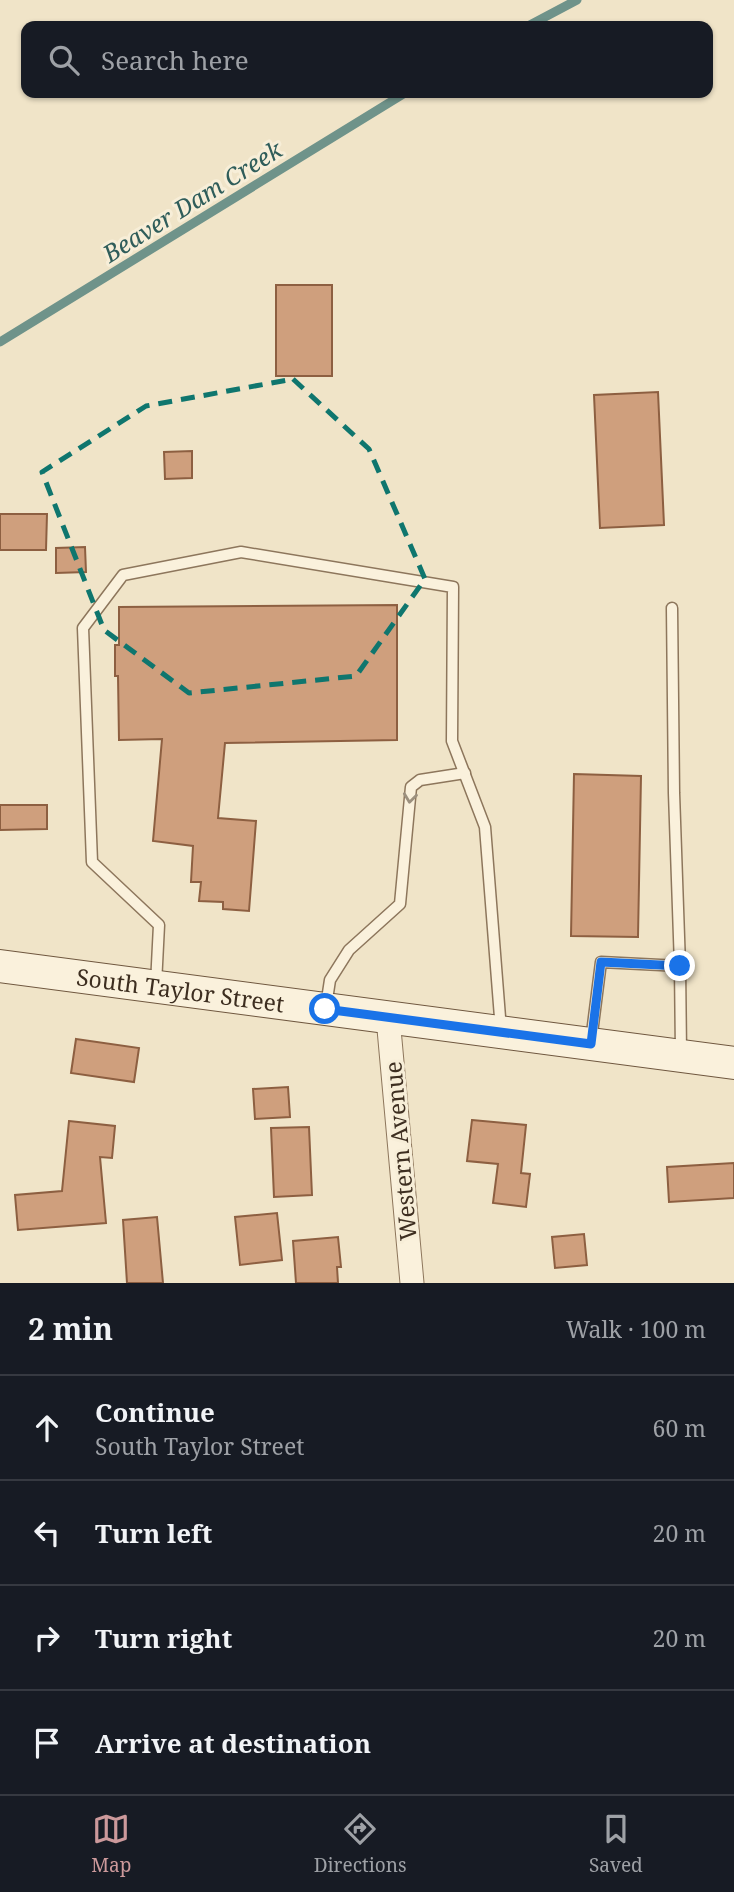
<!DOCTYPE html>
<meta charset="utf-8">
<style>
:root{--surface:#171b24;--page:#20242c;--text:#f1f3f6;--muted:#9ea1a6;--line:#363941;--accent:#cc999b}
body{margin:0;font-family:"Noto Serif",serif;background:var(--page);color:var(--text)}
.stop{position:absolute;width:21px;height:21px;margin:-16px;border:5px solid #1a73e8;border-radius:50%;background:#fff}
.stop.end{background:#1a73e8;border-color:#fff;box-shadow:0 2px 7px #0008}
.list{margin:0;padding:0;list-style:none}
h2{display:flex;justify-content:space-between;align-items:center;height:91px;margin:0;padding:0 28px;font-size:30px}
h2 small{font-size:23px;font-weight:400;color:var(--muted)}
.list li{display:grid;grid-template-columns:46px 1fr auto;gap:21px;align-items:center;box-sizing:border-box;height:105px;padding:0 28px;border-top:2px solid var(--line)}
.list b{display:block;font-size:26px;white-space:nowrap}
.list p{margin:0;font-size:23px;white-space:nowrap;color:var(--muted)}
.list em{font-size:23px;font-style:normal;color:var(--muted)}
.icon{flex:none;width:38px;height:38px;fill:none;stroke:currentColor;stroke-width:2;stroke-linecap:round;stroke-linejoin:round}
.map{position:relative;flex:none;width:734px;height:1283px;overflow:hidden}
.search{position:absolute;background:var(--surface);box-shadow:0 2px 5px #0004;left:21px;right:21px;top:21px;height:77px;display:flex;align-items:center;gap:18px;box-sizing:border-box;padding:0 24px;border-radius:14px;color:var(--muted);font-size:26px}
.sheet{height:511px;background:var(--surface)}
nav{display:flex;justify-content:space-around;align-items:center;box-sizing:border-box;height:98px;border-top:2px solid var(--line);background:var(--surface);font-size:19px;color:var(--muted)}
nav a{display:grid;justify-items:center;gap:4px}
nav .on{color:var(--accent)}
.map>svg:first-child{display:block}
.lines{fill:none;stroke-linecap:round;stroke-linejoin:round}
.stream{stroke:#6f938a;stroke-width:9}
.building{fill:#cf9f7d;stroke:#8d5f41;stroke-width:2}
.lane-casing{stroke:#8d765c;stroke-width:13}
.street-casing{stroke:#8d765c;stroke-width:25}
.secondary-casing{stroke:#6f573f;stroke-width:34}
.lane{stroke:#faf1dc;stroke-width:10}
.street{stroke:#faf1dc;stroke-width:23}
.secondary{stroke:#faf1dc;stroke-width:32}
.oneway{stroke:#9c907e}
.route{stroke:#1a73e8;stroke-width:9}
.marked{fill:none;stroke:#0f766e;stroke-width:5;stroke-dasharray:14 9;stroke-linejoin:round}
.labels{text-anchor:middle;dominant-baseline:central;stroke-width:6;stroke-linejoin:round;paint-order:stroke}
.street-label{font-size:23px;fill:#3d2e20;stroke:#f7eed8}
.water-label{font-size:24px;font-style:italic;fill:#2f5d5a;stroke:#f7eed8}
</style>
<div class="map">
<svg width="734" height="1283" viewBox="0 0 734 1283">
<rect width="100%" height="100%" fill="#f0e4c8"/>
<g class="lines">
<!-- stream -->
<g class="stream">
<polyline points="528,26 577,0"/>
<polyline points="0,342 405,93"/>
</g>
</g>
<!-- building -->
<g class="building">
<rect x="276" y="285" width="56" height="91"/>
<polygon points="658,392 664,525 600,528 594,395"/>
<polygon points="192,451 192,478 165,479 164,452"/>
<polygon points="0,514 47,514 46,550 0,550"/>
<polygon points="85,547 86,572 56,573 56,548"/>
<polygon points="397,605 397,740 225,743 218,818 256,821 249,911 223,909 223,902 199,901 201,882 191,882 193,846 153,841 162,739 119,740 118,676 115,676 115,645 119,645 119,607"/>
<polygon points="574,774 641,776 638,937 571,936"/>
<polygon points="0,805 47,805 47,829 0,830"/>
<polygon points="76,1039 139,1048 134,1082 71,1073"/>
<polygon points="288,1087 290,1117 255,1119 253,1089"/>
<polygon points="472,1120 526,1125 521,1173 530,1174 526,1207 493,1203 498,1164 467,1161"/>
<polygon points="69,1121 115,1126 112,1158 100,1157 106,1223 18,1230 15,1195 62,1191"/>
<polygon points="309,1127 312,1195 274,1197 271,1128"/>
<polygon points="734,1163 734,1198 669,1202 667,1167"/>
<polygon points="277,1213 282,1260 240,1265 235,1217"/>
<polygon points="157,1217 163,1283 127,1283 123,1220"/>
<polygon points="584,1234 587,1265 555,1268 552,1237"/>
<polygon points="338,1237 341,1267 337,1267 338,1283 296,1283 293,1241"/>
</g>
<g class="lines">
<!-- lane casing -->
<g class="lane-casing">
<g id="lane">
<polyline points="672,608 674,793 680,966"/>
<polyline points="156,984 159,925 92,862 83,628 123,575 241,552 453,587 452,741 485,827 501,1030"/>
<polyline points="326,1006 330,980 349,950 400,904 411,787 420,780 465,773"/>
<polyline points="591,1041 601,962 680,966 681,1053"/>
</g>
</g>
<!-- street casing -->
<g class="street-casing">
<polyline id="street" points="388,1018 412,1283"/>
</g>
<!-- secondary casing -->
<g class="secondary-casing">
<g id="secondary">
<path id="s1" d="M0,966L734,1063"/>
</g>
</g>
<!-- lane -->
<use href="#lane" class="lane"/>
<!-- street -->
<use href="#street" class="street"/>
<!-- secondary -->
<use href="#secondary" class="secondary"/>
</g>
<!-- one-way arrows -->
<defs><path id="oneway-chevron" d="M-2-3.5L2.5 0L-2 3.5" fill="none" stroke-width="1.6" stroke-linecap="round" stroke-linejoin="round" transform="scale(1.75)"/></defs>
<use class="oneway" href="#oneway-chevron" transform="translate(410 798) rotate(97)"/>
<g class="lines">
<!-- route -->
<polyline class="route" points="325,1009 591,1044 601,962 680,966"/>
</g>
<!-- marked area -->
<path class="marked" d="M293,379L369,449L425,579L356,676L189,693L104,630L42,472L146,406Z"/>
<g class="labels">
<!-- street labels -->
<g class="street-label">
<text stroke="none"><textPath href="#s1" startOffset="182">South Taylor Street</textPath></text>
<text transform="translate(400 1151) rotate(-95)">Western Avenue</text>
</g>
<!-- water labels -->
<g class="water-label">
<text transform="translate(192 201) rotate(-32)">Beaver Dam Creek</text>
</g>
</g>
</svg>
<div class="stop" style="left:325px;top:1009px"></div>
<div class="stop end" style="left:680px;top:966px"></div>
<div class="search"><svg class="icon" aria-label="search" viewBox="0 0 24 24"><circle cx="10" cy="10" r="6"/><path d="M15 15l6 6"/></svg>Search here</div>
</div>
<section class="sheet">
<h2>2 min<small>Walk · 100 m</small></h2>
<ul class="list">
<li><svg class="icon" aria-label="ahead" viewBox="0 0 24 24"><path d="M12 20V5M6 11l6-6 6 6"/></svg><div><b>Continue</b><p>South Taylor Street</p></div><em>60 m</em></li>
<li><svg class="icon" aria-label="left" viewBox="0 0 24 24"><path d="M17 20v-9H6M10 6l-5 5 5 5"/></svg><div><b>Turn left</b></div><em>20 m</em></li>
<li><svg class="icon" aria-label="right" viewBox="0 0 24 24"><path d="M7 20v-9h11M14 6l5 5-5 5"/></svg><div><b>Turn right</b></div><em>20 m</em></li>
<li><svg class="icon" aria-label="arrive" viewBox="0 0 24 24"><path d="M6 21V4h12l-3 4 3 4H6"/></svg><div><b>Arrive at destination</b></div></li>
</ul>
</section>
<nav>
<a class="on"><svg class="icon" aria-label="map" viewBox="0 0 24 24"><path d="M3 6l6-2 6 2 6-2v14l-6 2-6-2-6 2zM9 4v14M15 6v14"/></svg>Map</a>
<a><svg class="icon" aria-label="directions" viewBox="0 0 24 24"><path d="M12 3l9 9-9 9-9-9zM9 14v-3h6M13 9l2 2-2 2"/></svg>Directions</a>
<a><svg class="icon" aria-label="saved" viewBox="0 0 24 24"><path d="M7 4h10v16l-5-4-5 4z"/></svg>Saved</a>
</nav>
